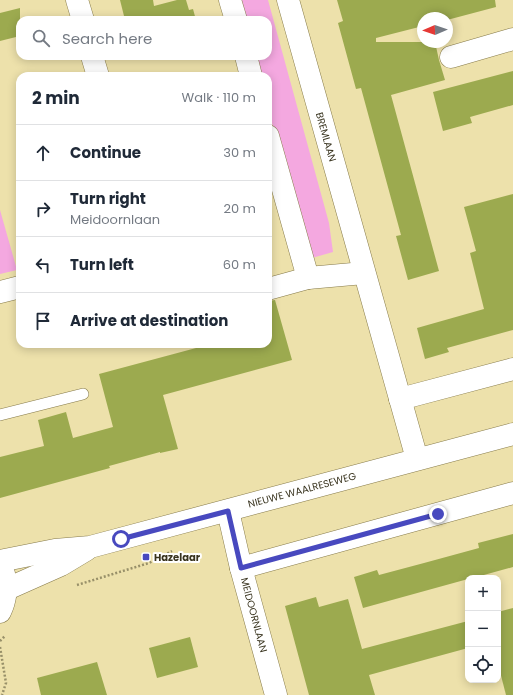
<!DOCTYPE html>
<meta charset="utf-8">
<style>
:root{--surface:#fff;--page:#f2f2f3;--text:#1f2937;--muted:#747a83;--line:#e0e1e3}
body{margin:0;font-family:Poppins,sans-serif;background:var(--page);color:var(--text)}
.controls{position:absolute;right:12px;bottom:12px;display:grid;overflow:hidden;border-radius:8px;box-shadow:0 2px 10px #0003}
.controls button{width:36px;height:36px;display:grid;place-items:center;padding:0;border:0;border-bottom:1px solid var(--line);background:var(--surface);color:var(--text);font:20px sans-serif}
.compass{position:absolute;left:417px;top:12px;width:36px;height:36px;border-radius:50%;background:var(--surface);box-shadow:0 2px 10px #0003;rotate:268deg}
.stop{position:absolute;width:12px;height:12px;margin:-9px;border:3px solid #4849bf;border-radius:50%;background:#fff}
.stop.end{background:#4849bf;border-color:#fff;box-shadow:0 1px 4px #0008}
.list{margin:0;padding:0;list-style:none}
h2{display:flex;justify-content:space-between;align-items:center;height:52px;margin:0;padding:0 16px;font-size:17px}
h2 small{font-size:13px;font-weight:400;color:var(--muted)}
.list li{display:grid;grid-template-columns:26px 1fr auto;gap:12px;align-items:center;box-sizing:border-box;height:56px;padding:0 16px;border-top:1px solid var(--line)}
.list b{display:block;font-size:15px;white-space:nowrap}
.list p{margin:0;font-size:13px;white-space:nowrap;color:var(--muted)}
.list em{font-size:13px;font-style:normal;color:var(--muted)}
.icon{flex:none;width:22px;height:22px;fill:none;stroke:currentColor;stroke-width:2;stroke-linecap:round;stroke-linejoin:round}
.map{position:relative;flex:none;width:513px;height:695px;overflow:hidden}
.search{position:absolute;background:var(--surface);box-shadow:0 2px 10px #0003;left:16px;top:16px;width:256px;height:44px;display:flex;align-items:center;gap:10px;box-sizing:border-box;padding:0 14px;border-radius:12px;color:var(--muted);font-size:15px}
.panel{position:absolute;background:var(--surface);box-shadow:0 2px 10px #0003;left:16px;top:72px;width:256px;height:276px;border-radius:12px}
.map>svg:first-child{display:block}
.green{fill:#f4a8e0}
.building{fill:#9caa4f}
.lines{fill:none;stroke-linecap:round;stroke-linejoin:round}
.service-casing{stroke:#867a49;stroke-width:12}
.minor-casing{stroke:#867a49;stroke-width:23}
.tertiary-casing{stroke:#867a49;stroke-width:23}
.path{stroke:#989069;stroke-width:2.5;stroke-dasharray:2 2;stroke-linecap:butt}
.service{stroke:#fff;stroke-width:11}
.minor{stroke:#fff;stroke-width:22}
.tertiary{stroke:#fff;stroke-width:22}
.route{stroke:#4849bf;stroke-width:5}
.poi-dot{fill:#4849bf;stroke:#fff;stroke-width:1.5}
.labels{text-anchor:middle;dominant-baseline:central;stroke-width:4;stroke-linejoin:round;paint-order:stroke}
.street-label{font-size:10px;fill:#38331e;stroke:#fff}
.poi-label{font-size:10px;font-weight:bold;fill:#38331e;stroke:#fff;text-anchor:start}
</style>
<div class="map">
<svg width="513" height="695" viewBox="0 0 513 695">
<rect width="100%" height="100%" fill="#ede1ab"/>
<!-- green -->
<g class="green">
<polygon points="239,0 268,0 329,223 333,252 312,258 300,227 268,108 268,76 259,76 254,56 268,56 268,20 244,20"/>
<polygon points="0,210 17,270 0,274"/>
</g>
<!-- building -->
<g class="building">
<polygon points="120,0 153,0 154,6 177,0 186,0 189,10 193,9 196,20 125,20"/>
<polygon points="337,0 495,0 496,7 447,20 447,18 423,18 423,26 376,38 376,42 435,42 439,60 445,80 391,95 439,271 408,280 396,236 401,235 361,88 356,89 338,23 343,21"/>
<polygon points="20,8 20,36 0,41 0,13"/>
<polygon points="513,71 513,105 470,117 472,123 443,131 433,92"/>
<polygon points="513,194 513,330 447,348 449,352 425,359 417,328 484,309 470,253 476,251 464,207"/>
<polygon points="275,300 292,360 163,395 178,449 160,453 160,452 109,466 110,468 0,498 0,457 44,446 38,420 66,412 73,438 113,427 99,374 211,344 268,344 268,301"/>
<polygon points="513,534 513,567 473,578 468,578 468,579 363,608 354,577 377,570 379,575 424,563 479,548 478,543"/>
<polygon points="316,597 319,607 348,599 362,649 468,621 468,648 369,675 375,695 309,695 285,606"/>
<polygon points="513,608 513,695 506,695 498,664 498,612"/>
<polygon points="190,637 198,667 157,678 149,648"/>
<polygon points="97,662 107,695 41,695 37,678"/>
</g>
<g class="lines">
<!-- service casing -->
<g class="service-casing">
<polyline id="service" points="0,415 83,394"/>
</g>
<!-- minor casing -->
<g class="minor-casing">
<g id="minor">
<polyline points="77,0 83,20"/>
<polyline points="230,0 236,20"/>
<polyline points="288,0 417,459"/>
<polyline points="92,56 98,76"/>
<polyline points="246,56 251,76"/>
<polyline points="451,57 513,39"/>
<polyline points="268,136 308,278 364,273"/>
<polyline points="268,289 308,278"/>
<polyline points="0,292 20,287"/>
<polyline points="400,399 513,369"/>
<polyline points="228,511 241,568 276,695"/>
<polyline points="241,568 513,493"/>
</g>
</g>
<!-- tertiary casing -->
<g class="tertiary-casing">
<g id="tertiary">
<polyline points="0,561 55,550 90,547 513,434"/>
<polyline points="7,589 61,565 86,550"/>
<path d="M0,612C6,599 7,589 4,574"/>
</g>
</g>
<!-- path -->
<g class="path">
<polyline points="77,585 149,563 172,551"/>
<polyline points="0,641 5,636"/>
<polyline points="0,647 6,683 2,695"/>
</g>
<!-- service -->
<use href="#service" class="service"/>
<!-- minor -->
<use href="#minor" class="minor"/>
<!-- tertiary -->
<use href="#tertiary" class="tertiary"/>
</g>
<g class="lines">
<!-- route -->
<polyline class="route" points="121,539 228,511 241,568 438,514"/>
</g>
<!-- markers -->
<rect class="poi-dot" x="142" y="553" width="8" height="8" rx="2"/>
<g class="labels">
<!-- street labels -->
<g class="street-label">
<text transform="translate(326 137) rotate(74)">BREMLAAN</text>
<text transform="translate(302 490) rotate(-15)">NIEUWE WAALRESEWEG</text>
<text transform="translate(254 615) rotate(75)">MEIDOORNLAAN</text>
</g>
<!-- poi labels -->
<g class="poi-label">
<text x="154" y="557">Hazelaar</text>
</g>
</g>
</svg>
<div class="controls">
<button>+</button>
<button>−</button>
<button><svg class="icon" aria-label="locate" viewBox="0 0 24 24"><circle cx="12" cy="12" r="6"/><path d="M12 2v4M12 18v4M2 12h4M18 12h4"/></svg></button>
</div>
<svg class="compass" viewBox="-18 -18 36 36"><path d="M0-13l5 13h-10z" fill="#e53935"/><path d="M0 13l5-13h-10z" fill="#747a83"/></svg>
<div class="stop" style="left:121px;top:539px"></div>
<div class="stop end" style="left:438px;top:514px"></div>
<div class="search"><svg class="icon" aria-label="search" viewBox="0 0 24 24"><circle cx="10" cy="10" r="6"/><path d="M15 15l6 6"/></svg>Search here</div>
<section class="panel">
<h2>2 min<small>Walk · 110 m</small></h2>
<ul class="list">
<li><svg class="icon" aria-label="ahead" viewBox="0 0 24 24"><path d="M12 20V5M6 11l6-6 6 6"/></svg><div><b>Continue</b></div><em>30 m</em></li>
<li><svg class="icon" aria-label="right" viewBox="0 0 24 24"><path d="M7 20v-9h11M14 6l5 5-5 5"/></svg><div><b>Turn right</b><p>Meidoornlaan</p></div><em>20 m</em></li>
<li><svg class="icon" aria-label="left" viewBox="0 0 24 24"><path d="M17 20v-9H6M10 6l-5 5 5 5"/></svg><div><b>Turn left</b></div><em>60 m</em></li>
<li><svg class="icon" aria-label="arrive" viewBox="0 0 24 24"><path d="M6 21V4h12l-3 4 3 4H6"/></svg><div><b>Arrive at destination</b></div></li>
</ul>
</section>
</div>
